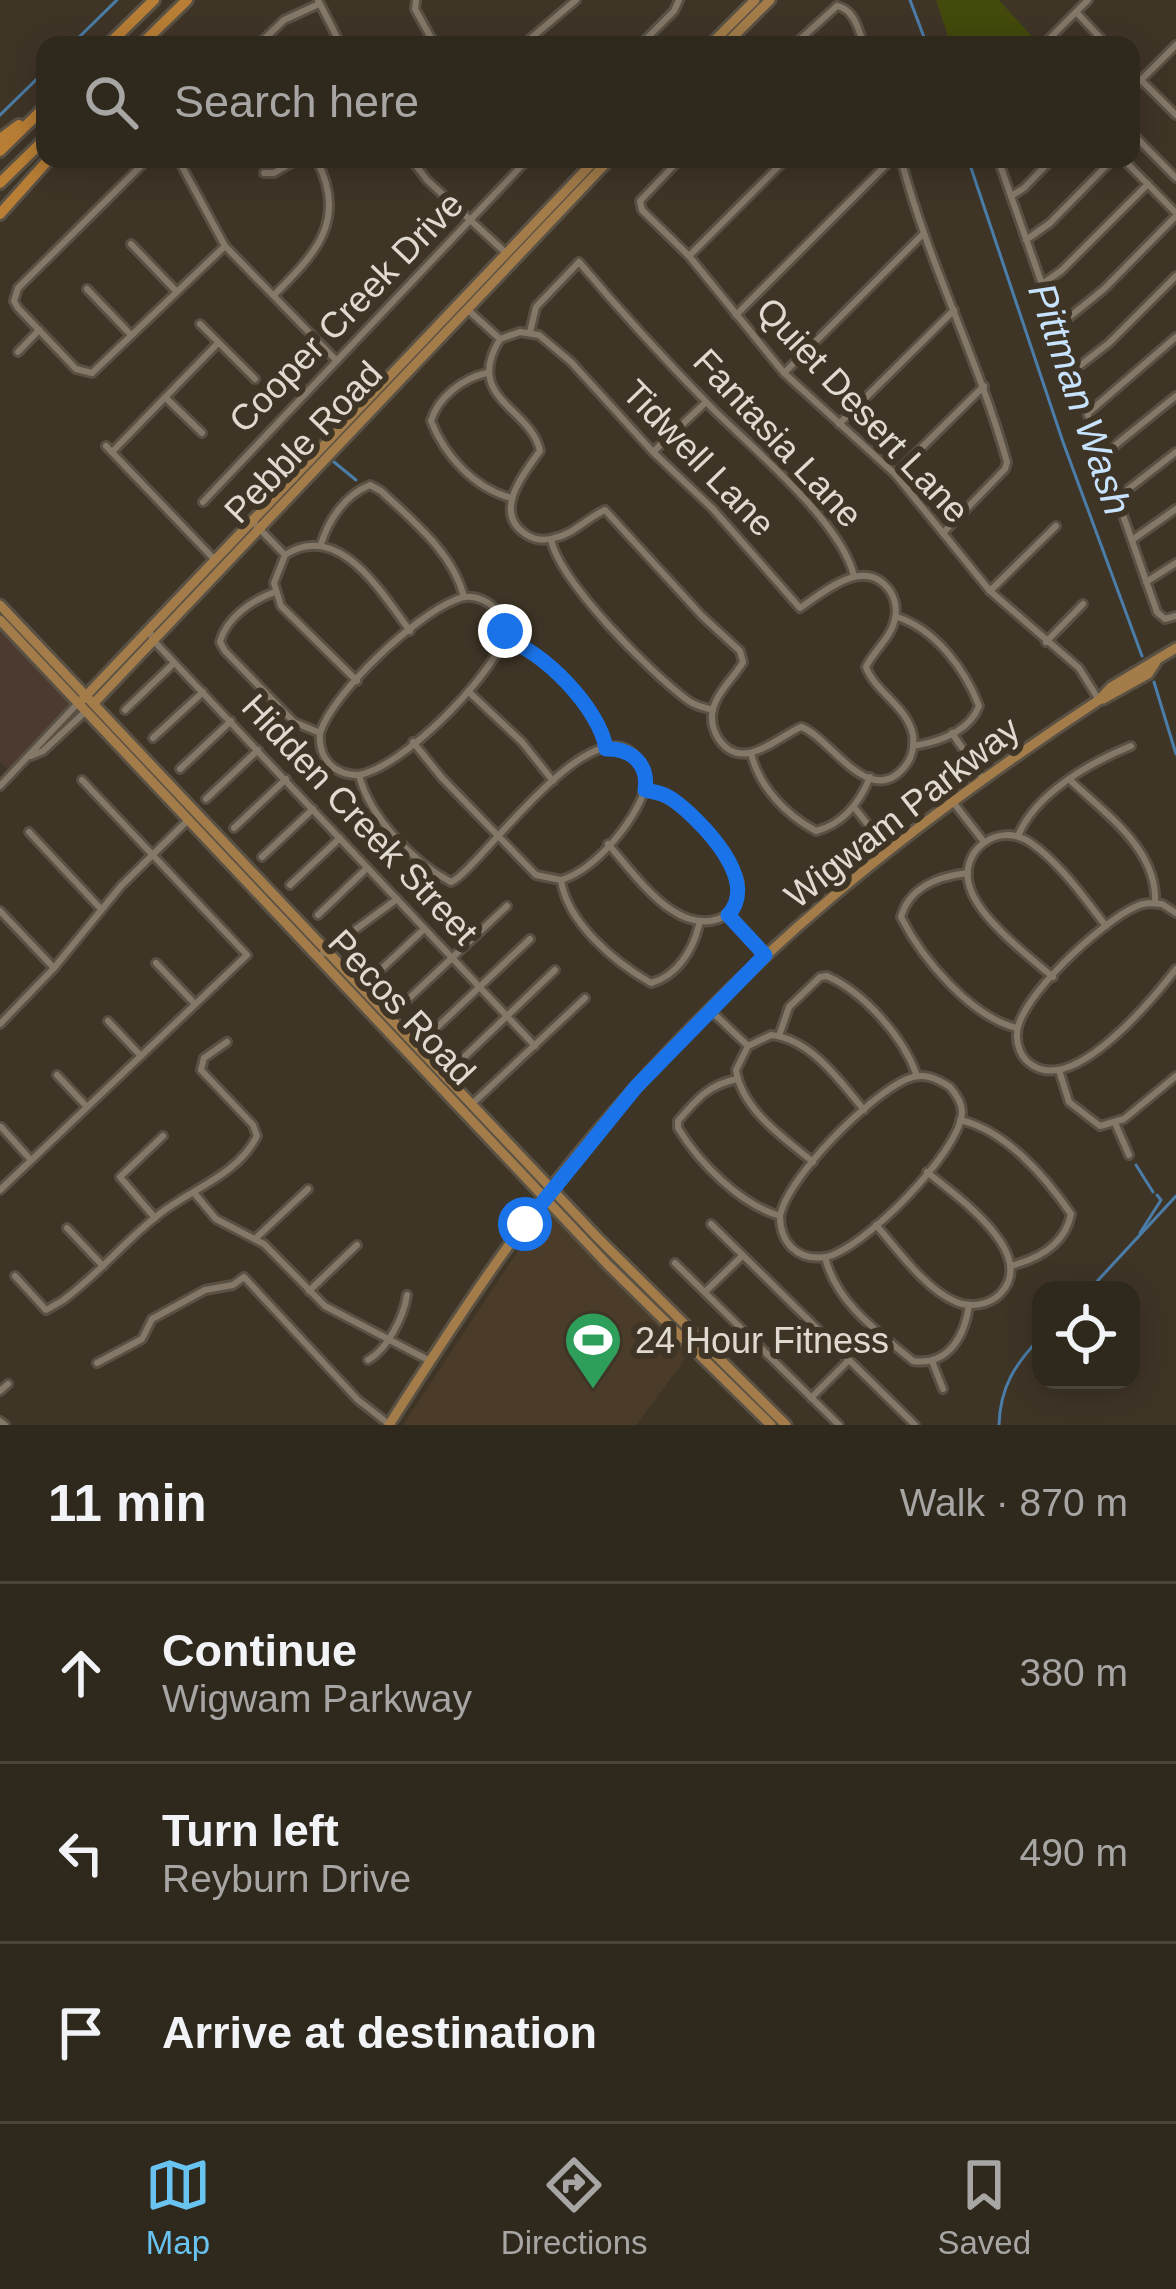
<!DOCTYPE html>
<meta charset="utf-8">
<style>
:root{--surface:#2f281d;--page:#3b342a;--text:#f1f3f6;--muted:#a7a6a4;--line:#4a443b;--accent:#69c3f1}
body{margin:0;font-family:Helvetica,sans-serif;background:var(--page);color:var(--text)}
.controls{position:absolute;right:36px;bottom:36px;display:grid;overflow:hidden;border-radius:24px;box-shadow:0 6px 30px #0003}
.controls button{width:108px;height:108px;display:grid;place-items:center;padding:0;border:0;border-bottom:3px solid var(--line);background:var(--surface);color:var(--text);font:60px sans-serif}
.stop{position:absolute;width:36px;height:36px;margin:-27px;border:9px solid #1a73e8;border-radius:50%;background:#fff}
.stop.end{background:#1a73e8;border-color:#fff;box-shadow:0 3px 12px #0008}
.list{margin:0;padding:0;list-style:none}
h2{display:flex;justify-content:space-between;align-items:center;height:156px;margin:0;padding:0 48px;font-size:51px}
h2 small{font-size:39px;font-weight:400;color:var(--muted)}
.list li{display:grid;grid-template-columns:78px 1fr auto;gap:36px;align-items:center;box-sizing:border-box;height:180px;padding:0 48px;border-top:3px solid var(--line)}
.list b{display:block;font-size:45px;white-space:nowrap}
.list p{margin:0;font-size:39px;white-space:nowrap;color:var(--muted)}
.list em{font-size:39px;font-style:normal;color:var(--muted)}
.icon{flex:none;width:66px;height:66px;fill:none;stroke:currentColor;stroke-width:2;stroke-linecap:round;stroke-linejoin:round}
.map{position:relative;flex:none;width:1176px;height:1425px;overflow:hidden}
.search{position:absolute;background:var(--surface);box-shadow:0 6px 30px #0003;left:36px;right:36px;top:36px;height:132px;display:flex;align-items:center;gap:30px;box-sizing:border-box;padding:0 42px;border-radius:24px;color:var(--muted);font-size:45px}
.sheet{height:696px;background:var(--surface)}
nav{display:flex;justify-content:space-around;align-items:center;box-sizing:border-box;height:168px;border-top:3px solid var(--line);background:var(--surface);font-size:33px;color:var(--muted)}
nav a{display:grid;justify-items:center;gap:6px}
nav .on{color:var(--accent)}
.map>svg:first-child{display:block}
.built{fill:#4a3c28}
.education{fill:#4c3a30}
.green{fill:#434a0b}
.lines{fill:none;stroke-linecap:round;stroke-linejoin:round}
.stream{stroke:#4b7da9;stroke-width:3}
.minor-casing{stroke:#5a5145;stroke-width:12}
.major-casing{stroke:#5a5145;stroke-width:15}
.highway-casing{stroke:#5a5145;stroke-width:16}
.minor{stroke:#847868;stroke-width:6}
.major{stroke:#a37c49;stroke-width:9}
.highway{stroke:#b87e35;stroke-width:10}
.route{stroke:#1a73e8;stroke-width:15}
.labels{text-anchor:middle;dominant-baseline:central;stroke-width:12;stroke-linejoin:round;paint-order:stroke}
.street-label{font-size:36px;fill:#e1dad1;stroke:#3f3527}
.poi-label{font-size:36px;fill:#e1dad1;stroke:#3f3527;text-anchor:start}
.water-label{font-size:39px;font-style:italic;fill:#c7e3fd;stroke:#3f3527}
</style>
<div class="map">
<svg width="1176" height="1425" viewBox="0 0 1176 1425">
<rect width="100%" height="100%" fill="#3f3527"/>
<!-- built -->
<polygon class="built" points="545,1210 689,1354 636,1425 403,1425"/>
<!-- education -->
<polygon class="education" points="0,615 86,703 12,774 0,762"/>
<!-- green -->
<polygon class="green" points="936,0 999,0 1038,43 951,45"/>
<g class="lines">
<!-- stream -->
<g class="stream">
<polyline points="910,0 927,45"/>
<polyline points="71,45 117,0"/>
<polyline points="0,115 45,71"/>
<polyline points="968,159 1063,442 1142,656"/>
<polyline points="334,462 356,480"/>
<polyline points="1154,682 1176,754"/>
<polyline points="1136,1165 1153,1192"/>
<polyline points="1140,1233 1161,1200 1157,1195"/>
<polyline points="1089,1290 1176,1196"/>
<path d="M999,1425C1000,1387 1015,1364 1041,1337"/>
</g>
<!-- minor casing -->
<g class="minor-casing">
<g id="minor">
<polyline points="318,0 341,45"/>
<polyline points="416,0 415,9 435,45"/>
<polyline points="1077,13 1107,45"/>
<polyline points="530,39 576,0"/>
<polyline points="258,45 284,20 319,4"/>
<polyline points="640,45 674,11 679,0"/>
<path d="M794,45L837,6C855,10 858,29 864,45"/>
<polyline points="1043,45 1088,0"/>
<polyline points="1141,80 1176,115"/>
<polyline points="1131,90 1176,45"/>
<polyline points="1131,132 1176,178"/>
<polyline points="148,159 18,288 14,301 18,308 76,369 92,373 225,246"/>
<polyline points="178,159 225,246 337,361"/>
<polyline points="411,159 427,180 507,254"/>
<polyline points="680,159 640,201 642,210 689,256 784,373 895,474 990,591 1079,668 1099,700"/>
<path d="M901,159C928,263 978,358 1007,462L1005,469L943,533"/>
<polyline points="998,159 1157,612 1165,619 1176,616"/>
<polyline points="1123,159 1176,213"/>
<polyline points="264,173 274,173 298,159"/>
<polyline points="1011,196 1024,188 1052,159"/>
<polyline points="1026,240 1050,223 1113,159"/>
<polyline points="131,244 176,291"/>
<polyline points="689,256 786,159"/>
<polyline points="1042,284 1061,271 1148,184"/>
<polyline points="87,289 131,335"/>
<path d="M274,295C315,254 349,220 316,159"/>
<polyline points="467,309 500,339"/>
<polyline points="736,315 892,159"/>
<polyline points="200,324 255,379"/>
<polyline points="1057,327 1104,289 1176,216"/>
<path d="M520,332L539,335L571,362L653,452L713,509L800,608C824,592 865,555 890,591C895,599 897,609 895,618C892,637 874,650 866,667C875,692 907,706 913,735C914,744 913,754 908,762C872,816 829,735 801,727C776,738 741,774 718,738C711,726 710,713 716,701C722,687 735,676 743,662L740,651L702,616L605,510C587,518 574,534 554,538C544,541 535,540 527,535C491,513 524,473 540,451C531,407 463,399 500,339Z"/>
<path d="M530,332L536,307L579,262C621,312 666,361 711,407C752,448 841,521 854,576"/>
<polyline points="18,352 39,330"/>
<polyline points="1073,371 1109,343 1176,276"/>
<path d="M487,373C463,378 438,397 431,421C445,456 474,488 511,498"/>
<polyline points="784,373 922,235"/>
<polyline points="166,398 202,433"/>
<polyline points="1088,413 1176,337"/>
<polyline points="839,424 954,310"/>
<polyline points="106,446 215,560"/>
<polyline points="112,452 218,343"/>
<polyline points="653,452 706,402"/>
<polyline points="1102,456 1176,396"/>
<polyline points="895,474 984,386"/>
<polyline points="1117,498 1176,452"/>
<polyline points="203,502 528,159"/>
<polyline points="251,520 285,555"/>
<path d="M551,540C561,583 649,671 686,699C694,706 703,707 713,710"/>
<polyline points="1132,540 1176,509"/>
<path d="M321,544C329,519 345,495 370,485L381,491C413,521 453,553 464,597"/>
<polyline points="1146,582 1176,563"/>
<polyline points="990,591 1056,526"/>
<path d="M275,592C252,600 226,618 220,642L225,651L294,722L320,733C318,758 333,775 359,775C369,816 413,862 451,882C480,871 617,665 647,782C638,818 597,869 561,880"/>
<path d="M897,617C935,629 965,669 979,706C969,732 938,742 913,746"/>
<polyline points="149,629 153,640 535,1046"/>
<path d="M504,639C542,649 601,710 606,749"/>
<polyline points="1046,642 1083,604"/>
<path d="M357,681L281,606L274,583L285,555C339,520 381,592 410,631"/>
<polyline points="469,692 522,742 553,781"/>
<polyline points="125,710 174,663"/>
<path d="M320,733C333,692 415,616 455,600C467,594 481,597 491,605C502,615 504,625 504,639"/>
<polyline points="952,733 982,777"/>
<polyline points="153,738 203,692"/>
<polyline points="413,742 442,778 536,875 561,880"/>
<path d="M751,753C759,787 786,815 816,831C843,824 860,802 870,777"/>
<polyline points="31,756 43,751 86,711"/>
<polyline points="180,769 231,721"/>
<path d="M359,775C404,766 487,681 504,639"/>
<path d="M1071,781C1106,814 1158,850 1155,903"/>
<polyline points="0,786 78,703"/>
<polyline points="206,799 258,750"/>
<polyline points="953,802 984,842"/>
<polyline points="854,807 887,849"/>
<polyline points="234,828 286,779"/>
<polyline points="29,832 100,908"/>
<path d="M1018,836C1035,794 1089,763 1131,746"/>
<path d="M608,844C638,878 684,948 733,911L739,882C726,844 684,799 645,790"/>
<polyline points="262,857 313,809"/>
<path d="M968,873C939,876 909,887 901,917C922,959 971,1017 1017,1028"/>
<path d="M561,880C567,922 614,962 651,983C677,976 693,950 699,925"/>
<polyline points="290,885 340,838"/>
<polyline points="0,911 54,968"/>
<path d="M1176,913L1162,904C1153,903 1144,902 1135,907C1103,921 1019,997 1017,1033C1016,1045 1021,1058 1032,1065C1075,1094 1152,1000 1176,969"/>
<polyline points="318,915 367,868"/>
<polyline points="728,915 765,954"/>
<polyline points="318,957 397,899"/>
<polyline points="156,963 195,1004"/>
<polyline points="374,976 424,929"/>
<path d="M1053,977C1028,956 980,919 970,888C957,851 999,820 1031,843C1061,864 1084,898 1106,926"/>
<polyline points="402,1005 507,906"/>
<polyline points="709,1009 748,1046"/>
<polyline points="108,1021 141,1056"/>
<polyline points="0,1024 54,968 121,886 188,820"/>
<polyline points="430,1034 530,939"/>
<path d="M779,1036L789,1007L820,977L827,976C865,993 904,1038 917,1076"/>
<polyline points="459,1062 555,970"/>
<polyline points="1059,1070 1069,1102 1100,1126 1124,1119 1176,1076"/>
<polyline points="57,1075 87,1107"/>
<path d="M737,1079C708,1085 697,1099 678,1121V1128C700,1164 740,1204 780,1216C780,1242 797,1261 825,1257C836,1303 878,1332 913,1361C949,1366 965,1335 969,1305"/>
<polyline points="472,1104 585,998"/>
<path d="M960,1120C1005,1130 1045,1176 1071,1214C1065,1245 1038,1259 1010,1266"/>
<polyline points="1115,1123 1129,1155"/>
<polyline points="1,1127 31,1160"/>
<path d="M813,1162C784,1138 742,1110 736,1070L748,1046L771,1035C811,1039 840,1081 864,1110"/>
<polyline points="0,1190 247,955 82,780"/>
<polyline points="195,1194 216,1219 264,1244 325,1306 430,1361"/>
<path d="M780,1216C788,1176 870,1095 907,1079C923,1072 936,1078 950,1087C956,1094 962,1102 962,1112C961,1151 862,1251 825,1257"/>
<polyline points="155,1218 120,1177 163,1136"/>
<polyline points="711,1224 915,1425"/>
<path d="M876,1225C898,1250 925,1289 956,1302C970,1308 989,1305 1000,1294C1040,1254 955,1195 927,1172"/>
<polyline points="67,1228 103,1266"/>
<polyline points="256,1238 308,1189"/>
<polyline points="675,1263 839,1425"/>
<path d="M15,1276L46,1310L62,1301C98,1275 126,1239 162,1212C194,1188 238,1174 257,1136L253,1125L201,1070L204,1058L227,1042"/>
<polyline points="309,1291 357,1245"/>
<polyline points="705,1292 742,1256"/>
<path d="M368,1360C387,1350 404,1316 407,1295"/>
<polyline points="932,1361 943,1389"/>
<polyline points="97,1363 142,1339 152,1319 205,1290 233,1285 244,1277 358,1400 389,1424"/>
<polyline points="0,1391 8,1384"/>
<polyline points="811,1398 849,1360"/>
<polyline points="0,1421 5,1425"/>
</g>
</g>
<!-- major casing -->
<g class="major-casing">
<g id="major">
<polyline points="710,45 755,0"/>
<polyline points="725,45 770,0"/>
<polyline points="0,605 597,1237 786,1425"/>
<polyline points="0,620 608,1265 771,1425"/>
<polyline points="83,699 596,159"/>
<polyline points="1103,699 1148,674 1156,662"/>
<polyline points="94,703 610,159"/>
<path d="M389,1425C454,1323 521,1220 601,1127C748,954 910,824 1099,700L1111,687L1176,648"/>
</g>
</g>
<!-- highway casing -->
<g class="highway-casing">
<g id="highway">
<polyline points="108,45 154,0"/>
<polyline points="141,45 187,0"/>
<polyline points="0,139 19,125"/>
<polyline points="0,151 45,107"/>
<polyline points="0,183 45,139"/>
<polyline points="0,214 49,159"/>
</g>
</g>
<!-- minor -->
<use href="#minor" class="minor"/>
<!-- major -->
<use href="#major" class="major"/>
<!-- highway -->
<use href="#highway" class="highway"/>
</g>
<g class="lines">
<!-- route -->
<path class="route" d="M505,631L504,639C542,649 601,710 606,749C631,748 649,764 645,790C655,792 664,793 672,799C701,820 761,881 728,915L765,955L636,1087L525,1224"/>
</g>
<!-- icons -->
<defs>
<g id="stadium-pin" transform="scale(3)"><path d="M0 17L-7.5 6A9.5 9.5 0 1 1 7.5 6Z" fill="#2e9e5b" stroke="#3f3527"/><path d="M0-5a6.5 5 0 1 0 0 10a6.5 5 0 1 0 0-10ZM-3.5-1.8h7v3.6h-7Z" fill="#fff"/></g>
</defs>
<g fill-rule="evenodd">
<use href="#stadium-pin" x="593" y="1340"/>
</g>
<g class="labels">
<!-- street labels -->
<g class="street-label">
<text transform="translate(346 312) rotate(-46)">Cooper Creek Drive</text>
<text transform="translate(863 410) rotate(47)">Quiet Desert Lane</text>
<text transform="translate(778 438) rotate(47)">Fantasia Lane</text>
<text transform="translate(303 442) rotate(-46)">Pebble Road</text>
<text transform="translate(699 458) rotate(46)">Tidwell Lane</text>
<text transform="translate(902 812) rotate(-38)">Wigwam Parkway</text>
<text transform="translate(360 819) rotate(47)">Hidden Creek Street</text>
<text transform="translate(402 1007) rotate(47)">Pecos Road</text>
</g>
<!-- poi labels -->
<g class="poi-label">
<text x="635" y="1340">24 Hour Fitness</text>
</g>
<!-- water labels -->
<g class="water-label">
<text transform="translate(1080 399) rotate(71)">Pittman Wash</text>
</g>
</g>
</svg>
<div class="controls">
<button><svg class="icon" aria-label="locate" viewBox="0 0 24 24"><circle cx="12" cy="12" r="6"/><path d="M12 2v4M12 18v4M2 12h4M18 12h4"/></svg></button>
</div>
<div class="stop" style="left:525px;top:1224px"></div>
<div class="stop end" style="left:505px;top:631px"></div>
<div class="search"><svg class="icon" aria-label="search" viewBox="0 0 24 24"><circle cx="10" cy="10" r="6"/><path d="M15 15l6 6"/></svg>Search here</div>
</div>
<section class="sheet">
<h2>11 min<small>Walk · 870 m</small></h2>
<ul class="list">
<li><svg class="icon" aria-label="ahead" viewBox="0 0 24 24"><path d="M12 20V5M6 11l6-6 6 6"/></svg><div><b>Continue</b><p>Wigwam Parkway</p></div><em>380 m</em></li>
<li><svg class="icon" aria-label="left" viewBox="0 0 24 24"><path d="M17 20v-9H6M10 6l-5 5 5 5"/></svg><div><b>Turn left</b><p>Reyburn Drive</p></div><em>490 m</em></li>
<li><svg class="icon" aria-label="arrive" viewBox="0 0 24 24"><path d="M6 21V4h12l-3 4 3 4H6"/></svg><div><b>Arrive at destination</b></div></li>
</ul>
</section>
<nav>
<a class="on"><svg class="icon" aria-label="map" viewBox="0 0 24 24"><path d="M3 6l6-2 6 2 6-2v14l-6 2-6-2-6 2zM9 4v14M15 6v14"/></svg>Map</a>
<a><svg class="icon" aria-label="directions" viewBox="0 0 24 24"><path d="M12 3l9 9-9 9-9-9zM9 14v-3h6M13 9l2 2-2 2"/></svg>Directions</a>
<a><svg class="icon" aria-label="saved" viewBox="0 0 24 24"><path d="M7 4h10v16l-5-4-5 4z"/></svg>Saved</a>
</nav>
